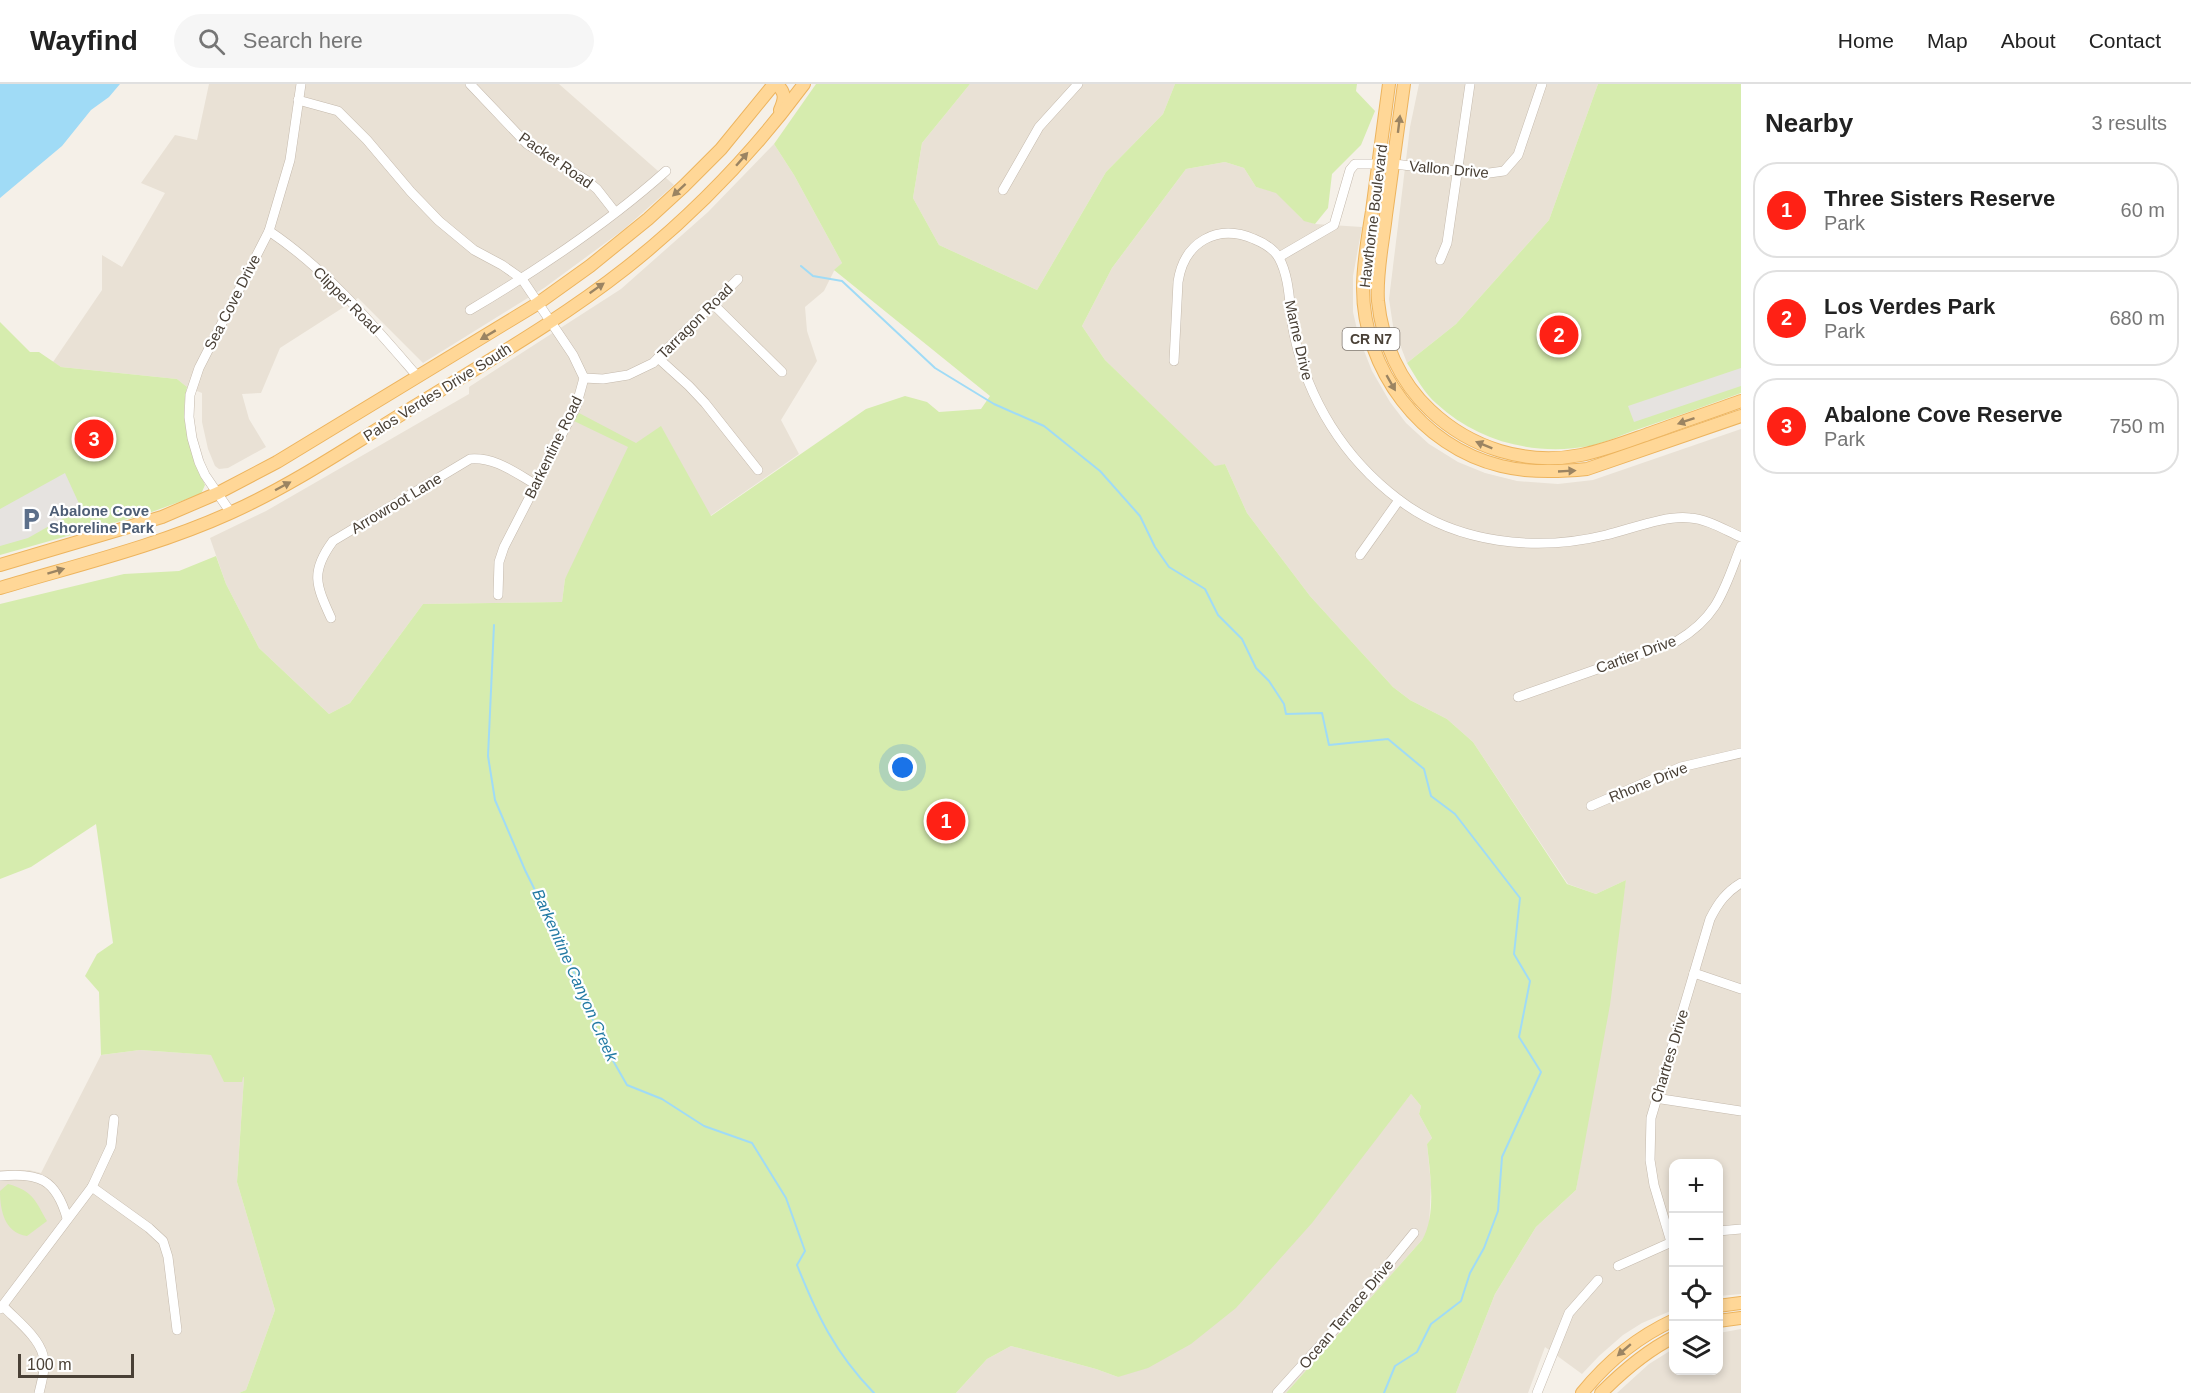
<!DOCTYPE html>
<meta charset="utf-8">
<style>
:root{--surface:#fff;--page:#f6f6f6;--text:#222;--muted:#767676;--line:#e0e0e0;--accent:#ff2115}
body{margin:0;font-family:Helvetica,sans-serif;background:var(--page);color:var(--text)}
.controls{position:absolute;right:18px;bottom:18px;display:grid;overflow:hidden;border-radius:12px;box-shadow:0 3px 9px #0003}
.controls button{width:54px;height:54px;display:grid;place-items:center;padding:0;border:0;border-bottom:2px solid var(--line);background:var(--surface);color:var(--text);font:30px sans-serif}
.scale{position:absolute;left:18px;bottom:15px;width:116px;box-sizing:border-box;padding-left:6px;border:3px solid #494036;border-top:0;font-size:16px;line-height:21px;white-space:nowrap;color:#494036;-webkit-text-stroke:4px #fff;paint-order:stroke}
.you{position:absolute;left:903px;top:684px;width:21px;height:21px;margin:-15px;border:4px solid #fff;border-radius:50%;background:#1a73e8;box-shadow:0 0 0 9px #1a73e833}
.badge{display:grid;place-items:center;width:39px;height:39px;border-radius:50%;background:var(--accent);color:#fff;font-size:20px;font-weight:700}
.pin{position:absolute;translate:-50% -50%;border:3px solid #fff;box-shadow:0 2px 6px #0006}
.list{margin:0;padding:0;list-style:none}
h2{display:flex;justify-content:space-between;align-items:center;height:78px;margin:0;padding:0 24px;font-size:26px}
h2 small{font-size:20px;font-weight:400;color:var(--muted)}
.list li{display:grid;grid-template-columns:39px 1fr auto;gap:18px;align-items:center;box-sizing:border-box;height:96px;margin:0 12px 12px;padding:0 12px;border:2px solid var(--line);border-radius:24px}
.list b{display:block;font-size:22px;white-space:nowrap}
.list p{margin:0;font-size:20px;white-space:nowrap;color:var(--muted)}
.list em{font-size:20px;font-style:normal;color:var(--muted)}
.icon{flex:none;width:33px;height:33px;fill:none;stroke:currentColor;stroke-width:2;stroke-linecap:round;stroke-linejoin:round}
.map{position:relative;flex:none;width:1741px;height:1309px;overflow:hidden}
header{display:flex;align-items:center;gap:36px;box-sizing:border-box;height:84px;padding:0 30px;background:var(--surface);border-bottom:2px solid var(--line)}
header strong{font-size:28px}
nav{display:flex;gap:33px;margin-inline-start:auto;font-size:21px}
.search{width:420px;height:54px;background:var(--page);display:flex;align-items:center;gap:15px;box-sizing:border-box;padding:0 21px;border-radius:33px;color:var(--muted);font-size:22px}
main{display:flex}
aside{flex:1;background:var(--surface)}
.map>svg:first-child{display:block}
.residential{fill:#e9e1d5}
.green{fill:#d6ecae}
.parking{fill:#e6e3e0}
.water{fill:#a0dbf6}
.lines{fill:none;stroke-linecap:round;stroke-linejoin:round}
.stream{stroke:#a0dbf6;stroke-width:2}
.minor-casing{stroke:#c4b9ac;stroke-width:10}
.major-casing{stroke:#edb45e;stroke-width:14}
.minor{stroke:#fff;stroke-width:9}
.major{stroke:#ffd797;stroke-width:12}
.oneway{fill:#9b8462}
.labels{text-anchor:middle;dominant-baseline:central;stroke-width:4.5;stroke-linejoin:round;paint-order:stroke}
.shield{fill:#fff;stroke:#807972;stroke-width:1.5}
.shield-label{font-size:14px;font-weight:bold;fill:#494036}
.street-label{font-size:15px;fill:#494036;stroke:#fff}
.service-label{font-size:15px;font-weight:bold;fill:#4e5e75;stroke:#fff;text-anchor:start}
.water-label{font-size:16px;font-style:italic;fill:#237aa4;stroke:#fff}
</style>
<header>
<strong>Wayfind</strong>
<div class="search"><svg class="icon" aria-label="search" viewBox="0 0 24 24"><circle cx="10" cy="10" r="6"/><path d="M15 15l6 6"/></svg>Search here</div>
<nav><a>Home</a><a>Map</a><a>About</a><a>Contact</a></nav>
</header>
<main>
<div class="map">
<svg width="1741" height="1309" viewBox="0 0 1741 1309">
<rect width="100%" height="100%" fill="#f5f0e8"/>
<!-- residential -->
<g class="residential">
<polygon points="209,0 559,0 674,101 623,146 544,204 423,279 358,214 280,264 261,309 242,310 249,335 266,363 228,384 219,385 215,382 208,365 202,338 202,309 187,303 177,295 61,283 53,278 102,206 102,171 122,183 165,109 141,99 175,51 197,56"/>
<polygon points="970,0 1175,0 1163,30 1106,88 1037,206 939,161 913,114 922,59"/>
<polygon points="1419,0 1598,0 1549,136 1456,240 1407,279 1393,242 1389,215 1410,43"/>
<polygon points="774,60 794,91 842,179 834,187 824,207 805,223 807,247 817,277 781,336 799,370 710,432 661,343 565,495 562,518 423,520 350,619 329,630 259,564 226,500 210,454 266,427 469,310 469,303 621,205 708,128"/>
<polygon points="1225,78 1244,84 1256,103 1276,108 1302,135 1315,140 1362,143 1353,192 1353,228 1359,254 1372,287 1390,318 1406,339 1429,360 1458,378 1485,389 1517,397 1558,400 1593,396 1741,345 1741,1210 1719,1212 1718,1080 1674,1080 1673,1226 1642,1239 1623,1251 1599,1272 1582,1290 1545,1263 1528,1309 1456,1309 1495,1210 1536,1143 1576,1106 1626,796 1596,810 1568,800 1473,658 1447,635 1410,616 1393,603 1310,512 1247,429 1225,380 1215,383 1105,276 1082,242 1112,184 1186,85"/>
<polygon points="140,966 212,971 244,993 237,1098 275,1226 246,1306 239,1309 0,1309 0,1086 29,1086 41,1089 101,971"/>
<polygon points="1411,1010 1421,1022 1419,1030 1432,1054 1427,1060 1431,1100 1429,1145 1422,1156 1286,1309 956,1309 987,1275 1011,1262 1096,1285 1118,1293 1372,1059"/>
<polygon points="1741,1245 1741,1309 1617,1309 1649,1280 1673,1265 1674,1286 1718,1286 1719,1249"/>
</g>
<!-- green -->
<g class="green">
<path d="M816,0H970L922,59L913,114L939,161L1037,206L1106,88L1163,30L1175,0H1357L1356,7L1375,27L1361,61L1332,90L1328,124L1315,140L1304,137L1276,109L1256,103L1244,84L1225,78L1186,85L1112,184L1082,242L1105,276L1215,382L1225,380L1247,429L1310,512L1393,603L1410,616L1447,635L1473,658L1567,800L1596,810L1626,796L1610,921L1576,1106L1536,1143L1495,1210L1456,1309H1286L1422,1156C1437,1131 1430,1089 1427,1060L1432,1054L1419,1030L1421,1022L1411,1010L1312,1139L1236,1224L1191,1260L1148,1284L1118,1293L1096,1285L1011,1262L987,1275L956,1309H239L246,1306L275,1226L237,1098L244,993H243L242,998H224L211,971L140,966L101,971L99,908L85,892L97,870L113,859L96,740L31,783L0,795V520L124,490L179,487L216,472L226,500L259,564L329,630L350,619L423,520L562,518L565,495L628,363L574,337L579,329L636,359L661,342L711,432L866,325L905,312L927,318L939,328L981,325L990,312L834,186L842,179L794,91L774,60Z"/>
<path d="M1598,0H1741V309C1705,322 1669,335 1633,347C1619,352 1604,359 1590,362C1535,372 1478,358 1437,320C1424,309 1416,293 1407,279L1456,240L1549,136Z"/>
<path d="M0,238L30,268H39L61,283L177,295L187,303C179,339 191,369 205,401L201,410L149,429L0,471Z"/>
<path d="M8,1100C33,1107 35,1116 47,1137L27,1152C5,1149 0,1127 0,1107Z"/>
</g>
<!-- parking -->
<g class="parking">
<polygon points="1741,284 1741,302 1634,338 1628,322"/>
<polygon points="65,389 81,424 28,454 0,462 0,425"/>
</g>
<!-- water -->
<polygon class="water" points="0,0 120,0 109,13 91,26 62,62 0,114"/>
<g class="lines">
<!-- stream -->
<g class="stream">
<polyline points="801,182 813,192 842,197 935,284 994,320 1044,342 1100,387 1140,432 1155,463 1169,483 1205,505 1218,531 1242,555 1256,584 1269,597 1284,620 1286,630 1322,629 1329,661 1388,655 1424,685 1431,712 1455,730 1520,814 1514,870 1530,897 1519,953 1541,988 1502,1073 1498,1127 1484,1164 1470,1189 1461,1217 1431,1240 1417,1268 1395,1282 1384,1309"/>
<path d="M494,541L488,672L495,716L525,786L567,871L600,954L627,1001L662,1015L704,1042L752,1059L786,1114L805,1167L797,1181C817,1231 835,1269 874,1309"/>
</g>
<!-- minor casing -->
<g class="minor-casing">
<g id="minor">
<polyline points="470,0 527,60 586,96 597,105 615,128"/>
<polyline points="298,16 338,27 367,56 411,108 439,137 474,166 502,181 522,195 573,271 584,294 576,323 504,463 499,478 498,511"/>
<polyline points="1003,106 1039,43 1078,0"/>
<path d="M269,147C327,186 373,241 418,293"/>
<polyline points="1279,173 1334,141 1350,86 1355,80 1394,80 1482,90 1504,87 1518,71 1542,0"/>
<polyline points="1440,176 1447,159 1470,0"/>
<polyline points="713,220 782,288"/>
<path d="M470,226C539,185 607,140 666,87"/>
<polyline points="658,274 689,302 705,319 758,386"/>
<path d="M1174,277L1178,198C1184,158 1217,139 1254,155C1264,159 1274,165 1279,174C1291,196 1289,226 1294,250C1308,316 1344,374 1398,415C1456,460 1537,468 1606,451C1631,445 1665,431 1690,434C1707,435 1725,446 1741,453"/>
<polyline points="584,294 603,295 628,291 653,279 738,195"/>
<polyline points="231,429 205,391 199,378 192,354 189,333 190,311 199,284 269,147 290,76 301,0"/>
<polyline points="1360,471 1399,416"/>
<path d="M331,534C316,501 310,488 333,457L470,375C495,373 514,388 535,400"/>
<path d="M1518,613L1677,557C1719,532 1724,505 1741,462"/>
<polyline points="1591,722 1681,683 1741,669"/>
<polyline points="1694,889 1741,905"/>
<polyline points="1655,1014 1741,1027"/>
<path d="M0,1092C40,1088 56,1096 67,1134"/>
<polyline points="92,1103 149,1144 163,1157 168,1173 177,1246"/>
<polyline points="1718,1147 1741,1145"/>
<path d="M1671,1158L1654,1101L1650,1076L1651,1034L1710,835C1718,819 1726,808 1741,799"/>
<polyline points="1618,1182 1674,1157"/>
<path d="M3,1222C15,1235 38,1252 43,1271C46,1282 42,1297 39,1309"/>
<polyline points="0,1225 92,1103 111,1062 114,1035"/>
<polyline points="1277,1309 1343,1236 1414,1149"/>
<polyline points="1537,1309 1569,1229 1598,1196"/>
</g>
</g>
<!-- major casing -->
<g class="major-casing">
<g id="major">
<path d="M776,0C786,8 785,15 780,26"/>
<path d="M1389,0C1383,42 1378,85 1372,127C1368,152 1363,179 1363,204C1363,285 1421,363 1501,382C1529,389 1558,388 1587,385L1741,332"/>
<path d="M1404,0C1398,44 1392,87 1386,131C1383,159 1376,189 1378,217C1382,258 1400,298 1430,326C1470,364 1526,382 1581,371C1605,366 1628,357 1651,349C1681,338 1711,328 1741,317"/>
<polyline points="0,481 162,433 218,409 277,378 537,220 590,182 648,135 684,102 721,65 774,0"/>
<path d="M0,504C77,481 157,462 230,429C295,400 354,359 415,322C486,278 560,236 626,184C693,131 753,69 804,0"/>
<polyline points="1718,1222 1741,1219"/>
<polyline points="1718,1237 1741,1234"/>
<path d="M1582,1309C1607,1278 1637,1253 1674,1236"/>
<path d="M1601,1309C1623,1287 1646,1267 1674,1253"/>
</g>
</g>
<!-- minor -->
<use href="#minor" class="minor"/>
<!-- major -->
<use href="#major" class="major"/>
</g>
<!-- one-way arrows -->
<defs><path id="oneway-solid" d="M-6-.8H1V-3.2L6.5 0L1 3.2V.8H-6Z" transform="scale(1.5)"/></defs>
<g class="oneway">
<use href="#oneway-solid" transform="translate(1399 40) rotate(-83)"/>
<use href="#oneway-solid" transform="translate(742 75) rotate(-49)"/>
<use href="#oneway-solid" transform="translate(679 106) rotate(137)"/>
<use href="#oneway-solid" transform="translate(597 204) rotate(-35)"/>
<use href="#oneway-solid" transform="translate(488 251) rotate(149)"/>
<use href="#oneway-solid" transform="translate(1391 299) rotate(60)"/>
<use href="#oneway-solid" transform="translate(1686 337) rotate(161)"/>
<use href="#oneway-solid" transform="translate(1484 361) rotate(-158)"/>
<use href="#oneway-solid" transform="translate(1567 387) rotate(-3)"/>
<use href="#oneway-solid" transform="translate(283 402) rotate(-28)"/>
<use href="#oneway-solid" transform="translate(56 487) rotate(-17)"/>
<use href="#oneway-solid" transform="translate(1624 1266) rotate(139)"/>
</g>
<!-- icons -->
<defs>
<g id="parking-bare" transform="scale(1.8)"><path d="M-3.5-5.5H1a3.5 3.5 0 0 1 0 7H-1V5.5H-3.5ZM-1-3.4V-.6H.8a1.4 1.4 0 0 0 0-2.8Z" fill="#5c6f8a" stroke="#fff" stroke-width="2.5" paint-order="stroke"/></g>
</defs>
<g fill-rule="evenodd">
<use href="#parking-bare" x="31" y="435"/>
</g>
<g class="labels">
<!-- shield labels -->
<rect class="shield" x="1342.5" y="244" width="57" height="22" rx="4.5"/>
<g class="shield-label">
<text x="1371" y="255">CR N7</text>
</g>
<!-- street labels -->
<g class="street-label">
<text transform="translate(556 76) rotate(35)">Packet Road</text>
<text transform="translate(1449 85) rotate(5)">Vallon Drive</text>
<text transform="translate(1373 132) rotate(-83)">Hawthorne Boulevard</text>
<text transform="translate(347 216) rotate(45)">Clipper Road</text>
<text transform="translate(232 218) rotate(-63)">Sea Cove Drive</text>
<text transform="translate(695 237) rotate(-45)">Tarragon Road</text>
<text transform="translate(1299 256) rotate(77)">Marne Drive</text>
<text transform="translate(437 308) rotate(-32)">Palos Verdes Drive South</text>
<text transform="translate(553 363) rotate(-64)">Barkentine Road</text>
<text transform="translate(396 419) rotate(-31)">Arrowroot Lane</text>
<text transform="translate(1636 570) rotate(-20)">Cartier Drive</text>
<text transform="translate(1648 698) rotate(-22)">Rhone Drive</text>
<text transform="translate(1669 972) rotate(-73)">Chartres Drive</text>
<text transform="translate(1346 1230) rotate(-50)">Ocean Terrace Drive</text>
</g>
<!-- service labels -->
<g class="service-label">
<text x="49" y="426">Abalone Cove<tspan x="49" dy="17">Shoreline Park</tspan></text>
</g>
<!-- water labels -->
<g class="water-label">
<text transform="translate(575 891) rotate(66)">Barkenitine Canyon Creek</text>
</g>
</g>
</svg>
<div class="controls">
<button>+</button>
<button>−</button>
<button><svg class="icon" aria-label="locate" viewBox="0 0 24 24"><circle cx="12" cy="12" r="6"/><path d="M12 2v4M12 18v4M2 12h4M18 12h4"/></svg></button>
<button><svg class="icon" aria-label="layers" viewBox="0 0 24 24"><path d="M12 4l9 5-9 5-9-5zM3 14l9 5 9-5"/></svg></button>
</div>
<div class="scale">100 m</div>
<div class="you"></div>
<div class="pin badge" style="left:946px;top:737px">1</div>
<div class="pin badge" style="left:1559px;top:251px">2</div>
<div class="pin badge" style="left:94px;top:355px">3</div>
</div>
<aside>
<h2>Nearby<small>3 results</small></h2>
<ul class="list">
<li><span class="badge">1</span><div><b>Three Sisters Reserve</b><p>Park</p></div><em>60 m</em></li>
<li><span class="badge">2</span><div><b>Los Verdes Park</b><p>Park</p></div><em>680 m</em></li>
<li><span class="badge">3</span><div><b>Abalone Cove Reserve</b><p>Park</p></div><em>750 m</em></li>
</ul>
</aside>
</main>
